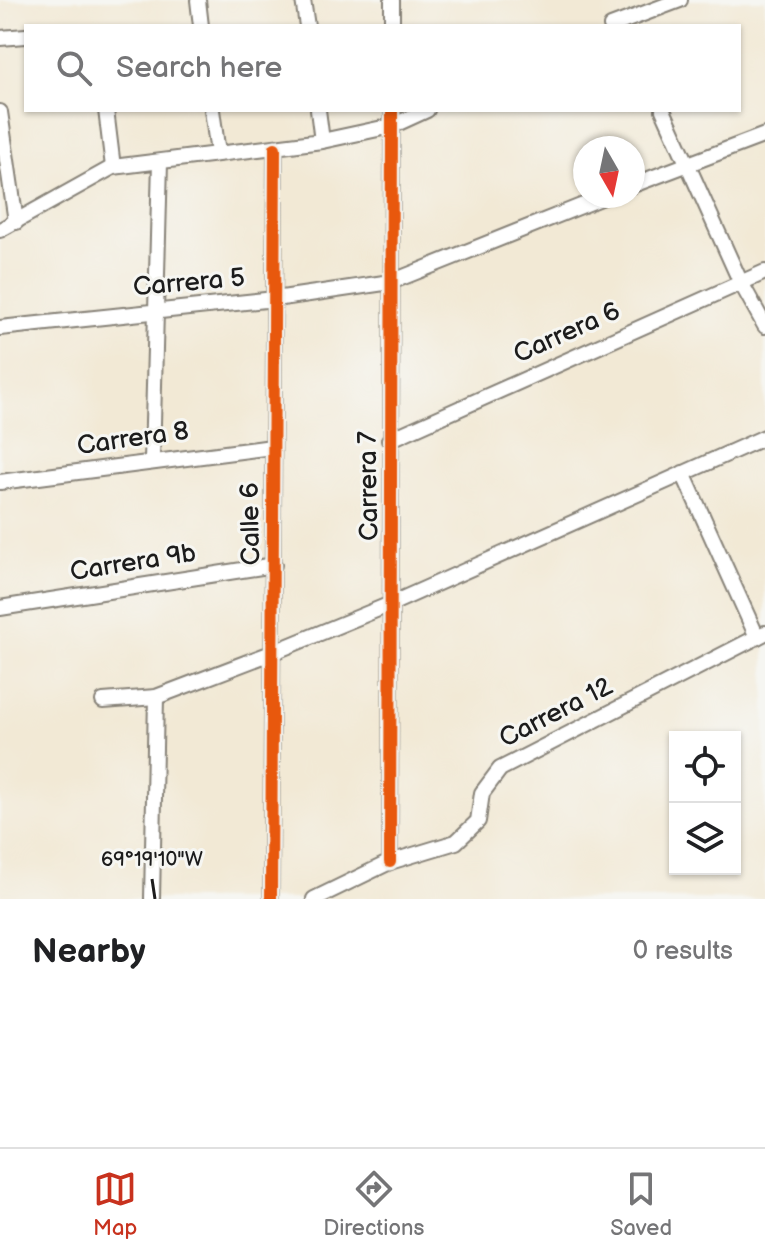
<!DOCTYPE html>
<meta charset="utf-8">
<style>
:root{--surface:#fff;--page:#f2f2f2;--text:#202124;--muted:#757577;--line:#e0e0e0;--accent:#c8321e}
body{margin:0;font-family:"Balsamiq Sans",sans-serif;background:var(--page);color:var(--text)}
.controls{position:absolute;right:24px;bottom:24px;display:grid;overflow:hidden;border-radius:0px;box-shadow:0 2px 6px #0004}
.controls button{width:72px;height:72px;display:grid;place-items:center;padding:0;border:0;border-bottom:2px solid var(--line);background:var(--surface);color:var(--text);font:40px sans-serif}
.compass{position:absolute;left:573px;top:136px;width:72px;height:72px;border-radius:50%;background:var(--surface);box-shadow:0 2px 6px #0004;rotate:171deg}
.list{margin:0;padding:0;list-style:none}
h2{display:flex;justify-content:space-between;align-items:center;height:104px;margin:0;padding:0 32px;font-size:34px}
h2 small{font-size:26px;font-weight:400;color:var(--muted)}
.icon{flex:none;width:44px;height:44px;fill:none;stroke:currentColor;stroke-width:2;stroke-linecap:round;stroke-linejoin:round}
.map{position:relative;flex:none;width:765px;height:899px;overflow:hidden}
.search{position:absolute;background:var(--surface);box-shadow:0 2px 6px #0004;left:24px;right:24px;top:24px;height:88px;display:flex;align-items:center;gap:20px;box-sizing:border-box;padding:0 28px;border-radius:0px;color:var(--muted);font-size:30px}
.sheet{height:248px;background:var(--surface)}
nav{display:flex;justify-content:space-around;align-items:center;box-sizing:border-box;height:112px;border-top:2px solid var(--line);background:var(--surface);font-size:22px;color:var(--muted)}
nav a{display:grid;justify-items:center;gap:4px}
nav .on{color:var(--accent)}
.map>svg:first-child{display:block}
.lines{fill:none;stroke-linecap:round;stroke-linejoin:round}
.street-casing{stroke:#878278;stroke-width:18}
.street{stroke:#fff;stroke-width:14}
.cycleway-casing{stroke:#f6f6f2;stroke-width:17}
.cycleway{stroke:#e8590c;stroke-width:12}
.ticks{fill:none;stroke:#1c1c1c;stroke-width:3}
.labels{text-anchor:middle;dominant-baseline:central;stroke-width:6;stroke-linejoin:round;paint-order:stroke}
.street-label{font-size:26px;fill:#1c1c1c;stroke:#f6f6f2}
.ticks-label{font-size:20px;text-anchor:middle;fill:#1c1c1c;stroke:#f6f6f2;stroke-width:6;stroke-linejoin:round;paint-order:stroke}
</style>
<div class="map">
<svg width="765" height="899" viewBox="0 0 765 899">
<rect width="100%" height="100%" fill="#f6f6f2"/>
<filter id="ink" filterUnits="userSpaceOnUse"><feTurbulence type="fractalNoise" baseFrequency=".0125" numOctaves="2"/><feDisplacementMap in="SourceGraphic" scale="16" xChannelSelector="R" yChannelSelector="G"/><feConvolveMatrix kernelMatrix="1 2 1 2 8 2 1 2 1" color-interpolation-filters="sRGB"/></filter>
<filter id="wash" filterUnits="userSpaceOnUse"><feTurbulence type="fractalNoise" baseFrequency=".006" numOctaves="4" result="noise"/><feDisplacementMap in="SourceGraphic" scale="32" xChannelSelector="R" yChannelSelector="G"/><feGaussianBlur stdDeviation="1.8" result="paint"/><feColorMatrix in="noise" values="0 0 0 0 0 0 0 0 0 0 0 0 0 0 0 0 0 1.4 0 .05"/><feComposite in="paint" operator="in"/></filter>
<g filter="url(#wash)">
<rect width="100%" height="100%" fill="#f2e9d5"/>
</g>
<g filter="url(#ink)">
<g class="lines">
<!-- street casing -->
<g class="street-casing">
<g id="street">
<polyline points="198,0 201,26"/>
<polyline points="303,0 307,26"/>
<polyline points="392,26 392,0"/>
<polyline points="611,26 680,0"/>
<polyline points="0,38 26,36"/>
<polyline points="106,110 113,167"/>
<polyline points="212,110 218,153"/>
<polyline points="318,110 322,141"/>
<polyline points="663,110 740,281 765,326"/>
<polyline points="0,112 16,222"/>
<polyline points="633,185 765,135"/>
<polyline points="0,230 113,167 322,141 392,126 427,110"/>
<polyline points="0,328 275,299 391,282 606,196"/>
<polyline points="389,440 765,272"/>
<polyline points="152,460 160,162"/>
<polyline points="683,473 757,637"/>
<polyline points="0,482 272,447"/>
<polyline points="0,608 274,565"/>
<polyline points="103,701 156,697 274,652 393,603 765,437"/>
<polyline points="390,862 392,110"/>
<polyline points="152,899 156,697"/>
<polyline points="271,899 275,148"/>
<polyline points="314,899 390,862 456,842 478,821 482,793 500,769 765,633"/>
</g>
</g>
<!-- street -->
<use href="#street" class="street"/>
<!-- cycleway casing -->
<g class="cycleway-casing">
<g id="cycleway">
<polyline points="390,862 392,110"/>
<polyline points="271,899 275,148"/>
</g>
</g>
<!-- cycleway -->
<use href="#cycleway" class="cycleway"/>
</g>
</g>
<!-- ticks -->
<path class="ticks" d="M152,879L155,899"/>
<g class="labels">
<!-- street labels -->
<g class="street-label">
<text transform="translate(189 283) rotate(-5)">Carrera 5</text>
<text transform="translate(567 333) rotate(-24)">Carrera 6</text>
<text transform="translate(133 439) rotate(-8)">Carrera 8</text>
<text transform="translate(369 486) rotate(-91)">Carrera 7</text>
<text transform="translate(251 524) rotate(-91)">Calle 6</text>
<text transform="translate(133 563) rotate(-9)">Carrera 9b</text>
<text transform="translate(556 713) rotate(-27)">Carrera 12</text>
</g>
</g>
<g class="ticks-label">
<text x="152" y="866">69°19'10"W</text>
</g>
</svg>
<div class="controls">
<button><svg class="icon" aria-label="locate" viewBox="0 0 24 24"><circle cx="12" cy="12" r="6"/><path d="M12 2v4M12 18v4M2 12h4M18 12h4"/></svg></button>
<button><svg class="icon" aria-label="layers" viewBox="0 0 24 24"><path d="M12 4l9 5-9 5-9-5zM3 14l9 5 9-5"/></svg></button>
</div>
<svg class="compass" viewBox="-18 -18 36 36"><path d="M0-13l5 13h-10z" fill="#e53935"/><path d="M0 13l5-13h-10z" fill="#757577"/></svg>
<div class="search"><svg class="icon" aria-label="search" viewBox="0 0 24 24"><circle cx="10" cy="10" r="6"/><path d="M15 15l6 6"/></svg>Search here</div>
</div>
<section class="sheet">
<h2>Nearby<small>0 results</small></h2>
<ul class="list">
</ul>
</section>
<nav>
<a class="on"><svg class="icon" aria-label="map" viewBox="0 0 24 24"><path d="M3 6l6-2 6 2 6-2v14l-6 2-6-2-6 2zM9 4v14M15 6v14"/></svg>Map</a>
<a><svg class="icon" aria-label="directions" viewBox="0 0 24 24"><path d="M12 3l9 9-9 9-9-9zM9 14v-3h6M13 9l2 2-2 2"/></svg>Directions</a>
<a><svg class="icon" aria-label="saved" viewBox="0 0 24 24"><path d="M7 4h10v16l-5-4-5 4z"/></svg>Saved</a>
</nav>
